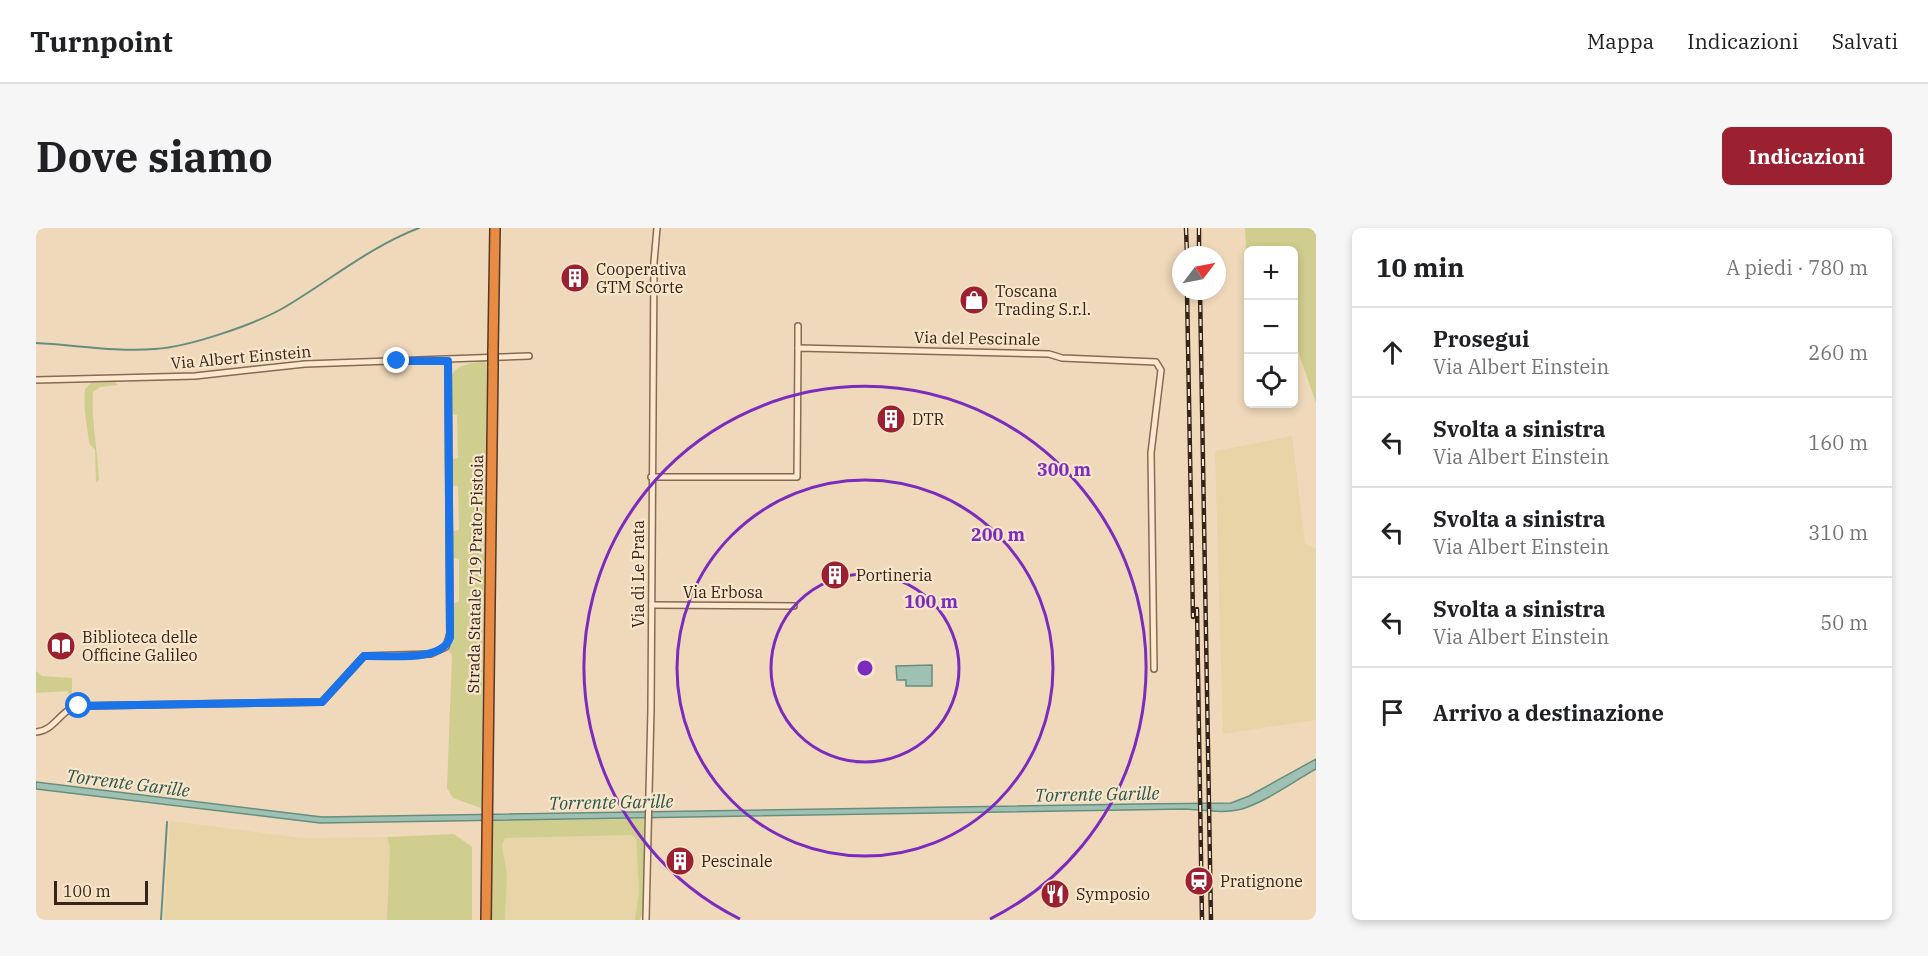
<!DOCTYPE html>
<html lang="it">
<meta charset="utf-8">
<style>
:root{--surface:#fff;--page:#f6f6f6;--text:#202124;--muted:#757577;--line:#e0e0e0;--accent:#9b2030}
body{margin:0;font-family:"IBM Plex Serif",serif;background:var(--page);color:var(--text)}
.controls{position:absolute;right:18px;top:18px;display:grid;overflow:hidden;border-radius:9px;box-shadow:0 3px 9px #0003}
.controls button{width:54px;height:54px;display:grid;place-items:center;padding:0;border:0;border-bottom:2px solid var(--line);background:var(--surface);color:var(--text);font:30px sans-serif}
.compass{position:absolute;left:1136px;top:18px;width:54px;height:54px;border-radius:50%;background:var(--surface);box-shadow:0 3px 9px #0003;rotate:58deg}
.scale{position:absolute;left:18px;bottom:15px;width:94px;box-sizing:border-box;padding-left:6px;border:3px solid #36241a;border-top:0;font-size:16px;line-height:21px;white-space:nowrap;color:#36241a;-webkit-text-stroke:4px #f8e5ca;paint-order:stroke}
.stop{position:absolute;width:18px;height:18px;margin:-14px;border:4px solid #1a73e8;border-radius:50%;background:#fff}
.stop.end{background:#1a73e8;border-color:#fff;box-shadow:0 2px 6px #0008}
.list{margin:0;padding:0;list-style:none}
h2{display:flex;justify-content:space-between;align-items:center;height:78px;margin:0;padding:0 24px;font-size:26px}
h2 small{font-size:20px;font-weight:400;color:var(--muted)}
.list li{display:grid;grid-template-columns:39px 1fr auto;gap:18px;align-items:center;box-sizing:border-box;height:90px;padding:0 24px;border-top:2px solid var(--line)}
.list b{display:block;font-size:22px;white-space:nowrap}
.list p{margin:0;font-size:20px;white-space:nowrap;color:var(--muted)}
.list em{font-size:20px;font-style:normal;color:var(--muted)}
.icon{flex:none;width:33px;height:33px;fill:none;stroke:currentColor;stroke-width:2;stroke-linecap:round;stroke-linejoin:round}
.map{position:relative;flex:none;width:1280px;height:692px;overflow:hidden;border-radius:9px}
header{display:flex;align-items:center;gap:36px;box-sizing:border-box;height:84px;padding:0 30px;background:var(--surface);border-bottom:2px solid var(--line)}
header strong{font-size:28px}
nav{display:flex;gap:33px;margin-inline-start:auto;font-size:21px}
.intro{display:flex;align-items:center;justify-content:space-between;box-sizing:border-box;height:144px;padding:0 36px}
h1{margin:0;font-size:42px}
.button{padding:15px 27px;border-radius:9px;background:var(--accent);color:#fff;font-size:21px;font-weight:700}
main{display:flex;gap:36px;padding:0 36px}
aside{flex:1;background:var(--surface);border-radius:9px;box-shadow:0 3px 9px #0003}
.map>svg:first-child{display:block}
.farmland{fill:#e7d4a7}
.green{fill:#cfce8e}
.water{fill:#9fc1b3;stroke:#668e7f;stroke-width:1.5}
.lines{fill:none;stroke-linecap:round;stroke-linejoin:round}
.stream{stroke:#668e7f;stroke-width:2}
.street-casing{stroke:#886954;stroke-width:8}
.highway-casing{stroke:#553829;stroke-width:12}
.street{stroke:#fbe8ce;stroke-width:5}
.highway{stroke:#e88b43;stroke-width:9}
.rail-casing{stroke:#36241a;stroke-width:4.5}
.rail{stroke:#f8e5ca;stroke-width:2;stroke-dasharray:7;stroke-linecap:butt}
.highway-bridge-casing{stroke:#553829;stroke-width:12;stroke-linecap:butt}
.highway-bridge{stroke:#e88b43;stroke-width:9}
.route{stroke:#1a73e8;stroke-width:8}
.ring{fill:none;stroke:#7b2cbf;stroke-width:3}
.labels{text-anchor:middle;dominant-baseline:central;stroke-width:4.5;stroke-linejoin:round;paint-order:stroke}
.poi-label{font-size:16px;fill:#36241a;stroke:#f8e5ca;text-anchor:start}
.street-label{font-size:16px;fill:#36241a;stroke:#f8e5ca}
.water-label{font-size:18px;font-style:italic;fill:#28574e;stroke:#f8e5ca}
.centre{fill:#7b2cbf;stroke:#f8e5ca;stroke-width:3}
.ring-label{font-size:18px;text-anchor:middle;font-weight:bold;fill:#7b2cbf;stroke:#f8e5ca;stroke-width:4.5;stroke-linejoin:round;paint-order:stroke}
</style>
<header>
<strong>Turnpoint</strong>
<nav><a>Mappa</a><a>Indicazioni</a><a>Salvati</a></nav>
</header>
<div class="intro"><h1>Dove siamo</h1><a class="button">Indicazioni</a></div>
<main>
<div class="map">
<svg width="1280" height="692" viewBox="0 0 1280 692">
<rect width="100%" height="100%" fill="#f0d9ba"/>
<!-- farmland -->
<g class="farmland">
<polygon points="1256,208 1269,316 1280,321 1280,492 1187,506 1179,223"/>
<polygon points="134,593 267,610 351,609 354,619 351,692 128,692"/>
<polygon points="596,607 600,611 603,663 599,692 469,692 471,646 466,617 469,610"/>
</g>
<!-- green -->
<g class="green">
<polygon points="1209,0 1280,0 1280,175 1261,120 1258,121 1258,22 1212,22 1212,62"/>
<path d="M449,133L451,138L445,580L417,570L411,560L416,427L412,422L418,412V375L423,374V331L417,330V303L423,302L422,258H417L416,231L422,230L421,187L416,186C415,149 406,138 449,133Z"/>
<path d="M55,155L79,154L82,157L64,159L57,164C55,195 62,222 63,252L60,254L59,222L53,215C51,196 47,181 49,161Z"/>
<polygon points="0,443 6,448 36,450 36,467 33,469 32,463 0,465"/>
<polygon points="608,591 608,680 604,692 599,692 603,663 600,611 596,607 469,610 466,617 471,646 469,692 455,692 455,592"/>
<polygon points="418,606 436,619 436,692 351,692 354,619 351,609"/>
</g>
<!-- water -->
<g class="water">
<polygon points="896,437 896,458 870,458 870,452 861,452 860,438"/>
<path d="M1280,531V541C1257,554 1231,573 1206,581C1188,586 1168,582 1150,581L284,595L0,561V554L286,589L1103,576L1195,575L1213,568Z"/>
</g>
<g class="lines">
<!-- stream -->
<g class="stream">
<path d="M0,115C40,117 79,124 119,121C153,119 220,96 249,79C293,53 335,18 383,0"/>
<polyline points="125,692 131,594"/>
</g>
<!-- street casing -->
<g class="street-casing">
<g id="street">
<polyline points="762,98 762,120"/>
<polyline points="0,152 159,148 269,136 493,128"/>
<polyline points="615,249 761,249 762,120 1013,126 1026,130 1120,134 1125,142 1115,225 1118,441"/>
<polyline points="616,377 758,378"/>
<path d="M0,504C19,503 24,481 43,478L286,474L328,428L395,426L410,419L414,405L412,133"/>
<polyline points="610,692 615,481 618,34 621,0"/>
</g>
</g>
<!-- highway casing -->
<g class="highway-casing">
<g id="highway">
<polyline points="457,123 459,0"/>
<polyline points="450,692 457,139"/>
</g>
</g>
<!-- street -->
<use href="#street" class="street"/>
<!-- highway -->
<use href="#highway" class="highway"/>
<!-- rail casing -->
<g class="rail-casing">
<g id="rail">
<polyline points="1150,0 1151,27"/>
<polyline points="1163,0 1163,27"/>
<polyline points="1151,63 1157,389"/>
<polyline points="1164,63 1175,692"/>
<polyline points="1161,381 1166,692"/>
</g>
</g>
<!-- rail -->
<use href="#rail" class="rail"/>
<!-- highway-bridge casing -->
<g class="highway-bridge-casing">
<polyline id="highway-bridge" points="457,139 457,123"/>
</g>
<!-- highway-bridge -->
<use href="#highway-bridge" class="highway-bridge"/>
</g>
<g class="lines">
<!-- route -->
<path class="route" d="M43,478L286,474L328,428C351,427 405,435 414,410L412,133H361"/>
</g>
<!-- distance rings -->
<g class="ring">
<circle cx="829" cy="440" r="94"/>
<circle cx="829" cy="440" r="188"/>
<path d="M704 691A281 281 0 1 1 954 691"/>
</g>
<!-- icons -->
<defs>
<g id="building-disc" transform="scale(1.5)"><circle r="9.5" fill="#9b2030" stroke="#f8e5ca"/><path d="M-4-6H4V6H1V3H-1V6H-4ZM-2.5-4.3h1.7v1.8h-1.7ZM.8-4.3h1.7v1.8H.8ZM-2.5-1h1.7V.8h-1.7ZM.8-1h1.7V.8H.8Z" fill="#fff"/></g>
<g id="shop-disc" transform="scale(1.5)"><circle r="9.5" fill="#9b2030" stroke="#f8e5ca"/><path d="M-5-2.5h2.3a2.7 3.5 0 0 1 5.4 0H5L5.5 6h-11ZM-1.5-2.5h3a1.5 2.3 0 0 0-3 0Z" fill="#fff"/></g>
<g id="library-disc" transform="scale(1.5)"><circle r="9.5" fill="#9b2030" stroke="#f8e5ca"/><path d="M-6-4Q-3-5.5-.7-3.5V5Q-3 3-6 4ZM6-4Q3-5.5 .7-3.5V5Q3 3 6 4Z" fill="#fff"/></g>
<g id="station-disc" transform="scale(1.5)"><circle r="9.5" fill="#9b2030" stroke="#f8e5ca"/><path d="M-3-6H3Q5-6 5-4V2Q5 4 3 4L4.5 6H3L1.5 4h-3L-3 6H-4.5L-3 4Q-5 4-5 2V-4Q-5-6-3-6ZM-3.5-4v3h7v-3ZM-3.5 1v1.5H-2V1ZM2 1v1.5H3.5V1Z" fill="#fff"/></g>
<g id="restaurant-disc" transform="scale(1.5)"><circle r="9.5" fill="#9b2030" stroke="#f8e5ca"/><path d="M-5-6h1v4h1v-4h1v4h1v-4h1v5L-1.5 .5V6h-2V.5L-5-1ZM5-6V6H3V1.5H1.5Q1.5-4 5-6Z" fill="#fff"/></g>
</defs>
<g fill-rule="evenodd">
<use href="#building-disc" x="539" y="50"/>
<use href="#shop-disc" x="938" y="72"/>
<use href="#building-disc" x="855" y="191"/>
<use href="#building-disc" x="799" y="347"/>
<use href="#library-disc" x="25" y="418"/>
<use href="#building-disc" x="644" y="633"/>
<use href="#station-disc" x="1163" y="653"/>
<use href="#restaurant-disc" x="1019" y="666"/>
</g>
<g class="labels">
<!-- poi labels -->
<g class="poi-label">
<text x="560" y="41">Cooperativa<tspan x="560" dy="18">GTM Scorte</tspan></text>
<text x="959" y="63">Toscana<tspan x="959" dy="18">Trading S.r.l.</tspan></text>
<text x="876" y="191">DTR</text>
<text x="820" y="347">Portineria</text>
<text x="46" y="409">Biblioteca delle<tspan x="46" dy="18">Officine Galileo</tspan></text>
<text x="665" y="633">Pescinale</text>
<text x="1184" y="653">Pratignone</text>
<text x="1040" y="666">Symposio</text>
</g>
<!-- street labels -->
<g class="street-label">
<text transform="translate(941 110) rotate(1)">Via del Pescinale</text>
<text transform="translate(205 129) rotate(-5)">Via Albert Einstein</text>
<text transform="translate(439 346) rotate(-89)">Strada Statale 719 Prato-Pistoia</text>
<text transform="translate(602 346) rotate(-90)">Via di Le Prata</text>
<text x="687" y="364">Via Erbosa</text>
</g>
<!-- water labels -->
<g class="water-label">
<text transform="translate(92 555) rotate(7)">Torrente Garille</text>
<text transform="translate(1061 566) rotate(-1)">Torrente Garille</text>
<text transform="translate(575 574) rotate(-1)">Torrente Garille</text>
</g>
</g>
<circle cx="829" cy="440" r="9" class="centre"/>
<g class="ring-label">
<text x="1028" y="248">300 m</text>
<text x="962" y="313">200 m</text>
<text x="895" y="380">100 m</text>
</g>
</svg>
<div class="controls">
<button>+</button>
<button>−</button>
<button><svg class="icon" aria-label="locate" viewBox="0 0 24 24"><circle cx="12" cy="12" r="6"/><path d="M12 2v4M12 18v4M2 12h4M18 12h4"/></svg></button>
</div>
<svg class="compass" viewBox="-18 -18 36 36"><path d="M0-13l5 13h-10z" fill="#e53935"/><path d="M0 13l5-13h-10z" fill="#757577"/></svg>
<div class="scale">100 m</div>
<div class="stop" style="left:43px;top:478px"></div>
<div class="stop end" style="left:361px;top:133px"></div>
</div>
<aside>
<h2>10 min<small>A piedi · 780 m</small></h2>
<ul class="list">
<li><svg class="icon" aria-label="ahead" viewBox="0 0 24 24"><path d="M12 20V5M6 11l6-6 6 6"/></svg><div><b>Prosegui</b><p>Via Albert Einstein</p></div><em>260 m</em></li>
<li><svg class="icon" aria-label="left" viewBox="0 0 24 24"><path d="M17 20v-9H6M10 6l-5 5 5 5"/></svg><div><b>Svolta a sinistra</b><p>Via Albert Einstein</p></div><em>160 m</em></li>
<li><svg class="icon" aria-label="left" viewBox="0 0 24 24"><path d="M17 20v-9H6M10 6l-5 5 5 5"/></svg><div><b>Svolta a sinistra</b><p>Via Albert Einstein</p></div><em>310 m</em></li>
<li><svg class="icon" aria-label="left" viewBox="0 0 24 24"><path d="M17 20v-9H6M10 6l-5 5 5 5"/></svg><div><b>Svolta a sinistra</b><p>Via Albert Einstein</p></div><em>50 m</em></li>
<li><svg class="icon" aria-label="arrive" viewBox="0 0 24 24"><path d="M6 21V4h12l-3 4 3 4H6"/></svg><div><b>Arrivo a destinazione</b></div></li>
</ul>
</aside>
</main>
